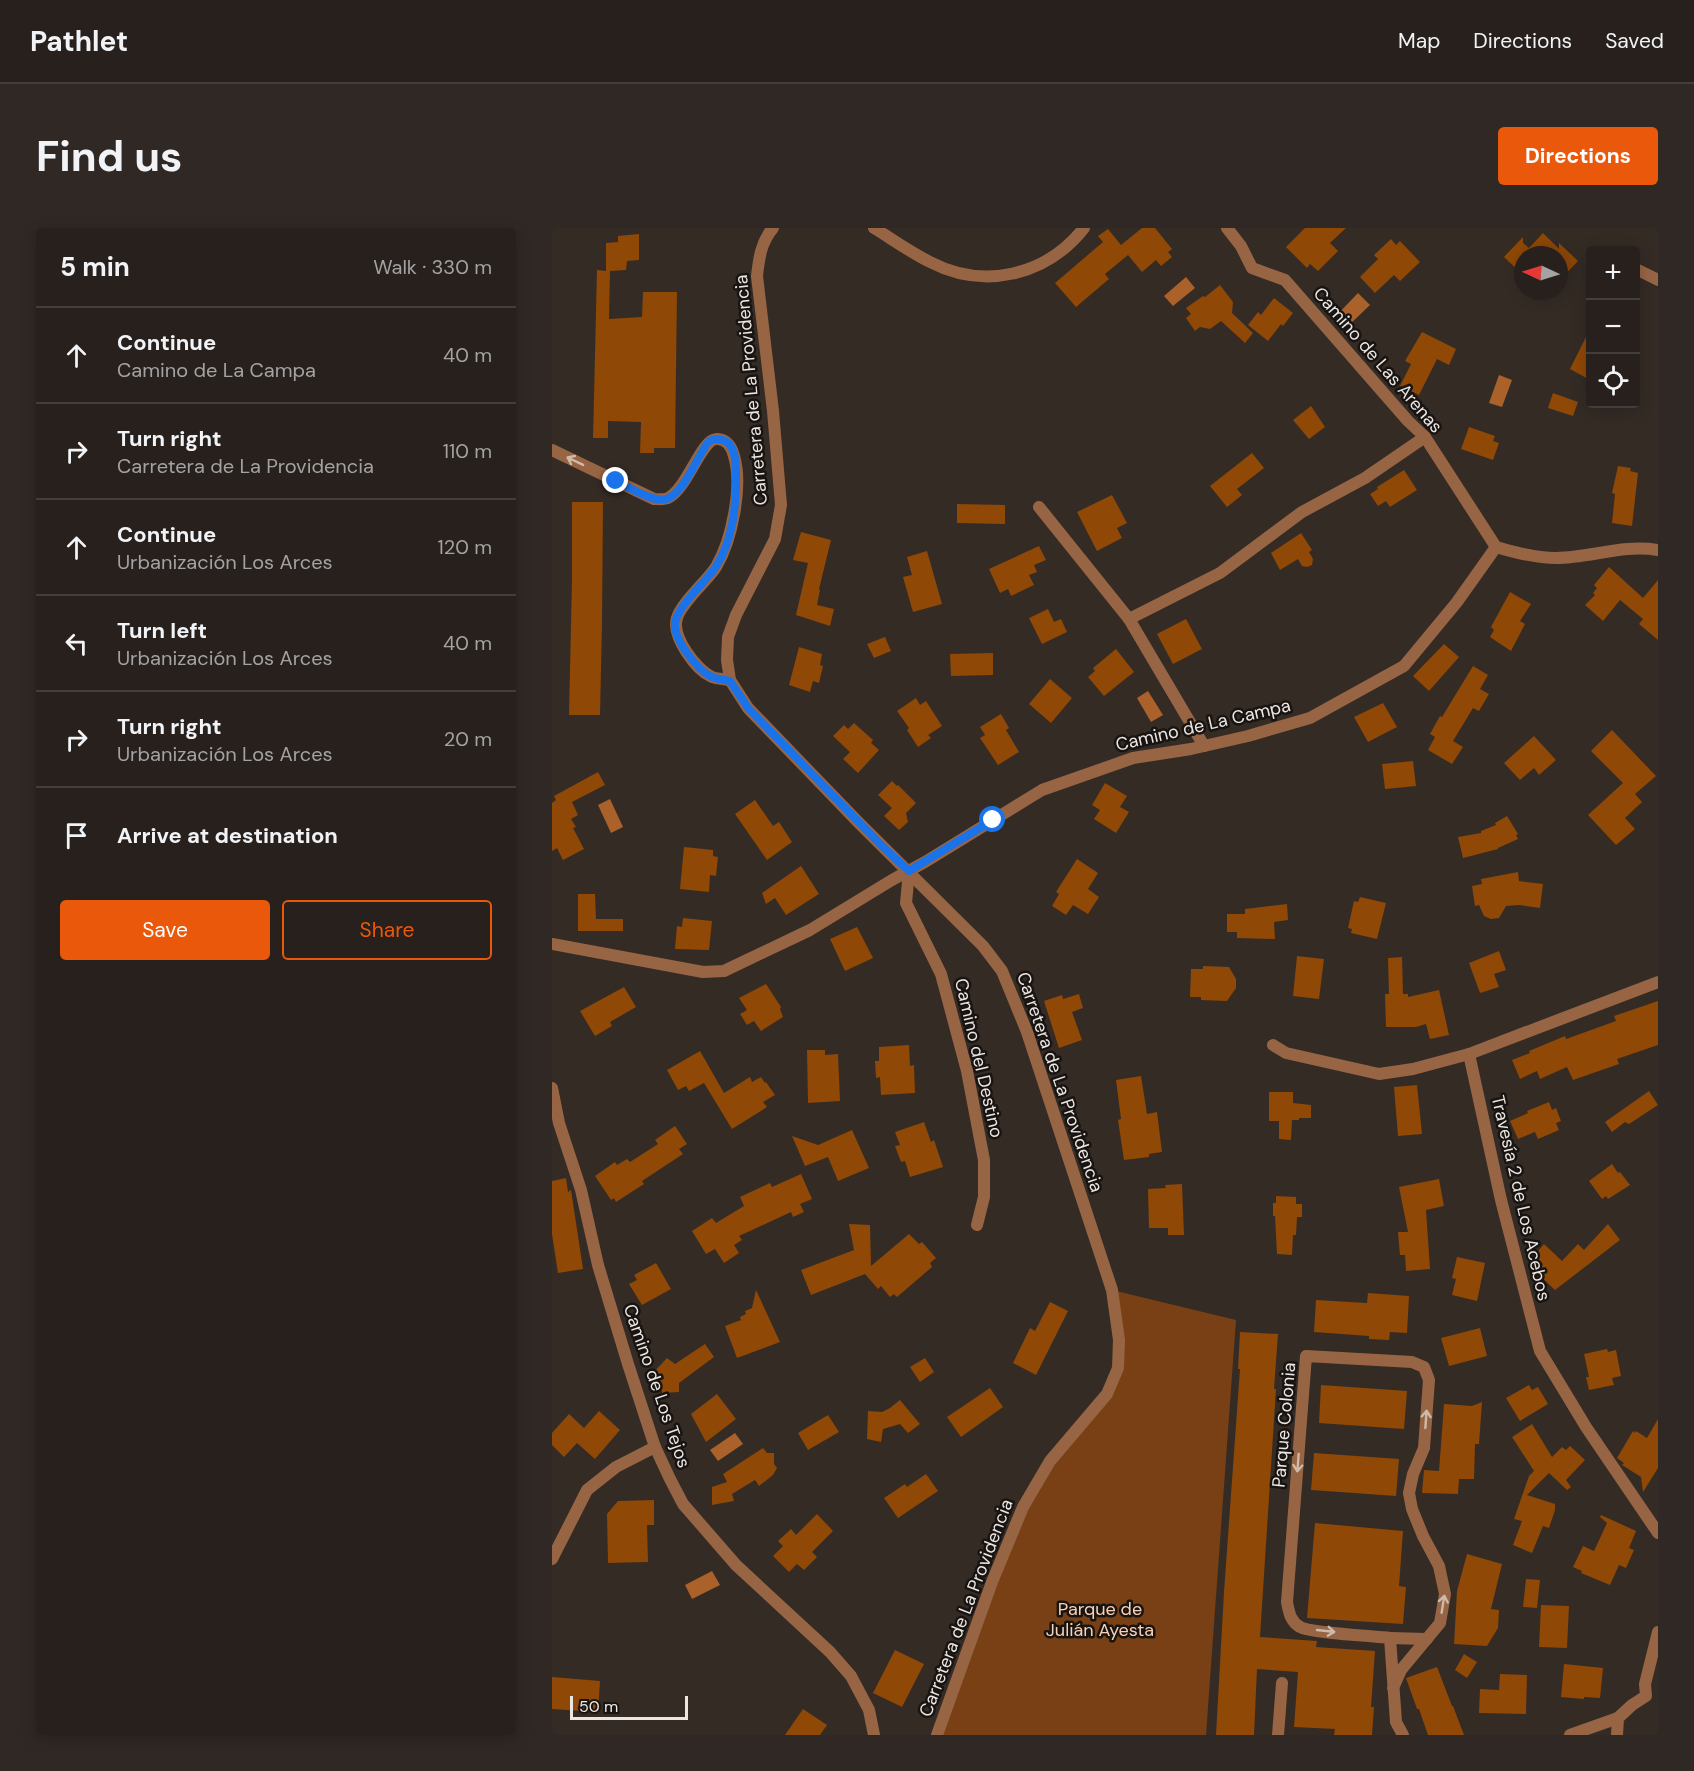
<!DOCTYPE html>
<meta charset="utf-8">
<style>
:root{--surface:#27201c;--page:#2f2825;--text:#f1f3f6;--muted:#a4a3a3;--line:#433e3b;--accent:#ea580c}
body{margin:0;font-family:"DM Sans",sans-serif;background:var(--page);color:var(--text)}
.controls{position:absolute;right:18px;top:18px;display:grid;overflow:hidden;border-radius:6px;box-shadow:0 3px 15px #0003}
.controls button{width:54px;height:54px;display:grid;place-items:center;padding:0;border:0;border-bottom:2px solid var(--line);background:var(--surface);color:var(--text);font:30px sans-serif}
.compass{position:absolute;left:962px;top:18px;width:54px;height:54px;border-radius:50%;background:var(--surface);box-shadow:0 3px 15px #0003;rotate:274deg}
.scale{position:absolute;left:18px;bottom:15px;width:118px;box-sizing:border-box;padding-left:6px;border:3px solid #ece6e3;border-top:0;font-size:16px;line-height:21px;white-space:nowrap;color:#ece6e3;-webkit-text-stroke:4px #181412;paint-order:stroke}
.stop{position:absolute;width:18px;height:18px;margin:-14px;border:4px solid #1a73e8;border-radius:50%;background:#fff}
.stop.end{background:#1a73e8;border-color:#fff;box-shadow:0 2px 6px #0008}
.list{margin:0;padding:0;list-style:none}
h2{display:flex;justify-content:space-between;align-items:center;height:78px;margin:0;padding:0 24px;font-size:26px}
h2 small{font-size:20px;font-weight:400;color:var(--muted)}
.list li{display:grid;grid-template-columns:39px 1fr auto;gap:18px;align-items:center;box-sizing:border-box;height:96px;padding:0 24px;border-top:2px solid var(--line)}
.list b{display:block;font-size:22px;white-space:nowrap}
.list p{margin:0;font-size:20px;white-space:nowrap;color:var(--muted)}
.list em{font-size:20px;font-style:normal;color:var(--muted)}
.actions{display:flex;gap:12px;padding:18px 24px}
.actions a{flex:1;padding:14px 0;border:2px solid var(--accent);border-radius:6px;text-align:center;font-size:21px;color:var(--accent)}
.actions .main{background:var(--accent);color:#fff}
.icon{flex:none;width:33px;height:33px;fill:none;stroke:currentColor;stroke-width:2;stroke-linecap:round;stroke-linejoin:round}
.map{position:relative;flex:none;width:1106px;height:1507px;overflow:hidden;border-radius:6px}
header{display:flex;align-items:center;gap:36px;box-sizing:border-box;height:84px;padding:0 30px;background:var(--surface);border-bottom:2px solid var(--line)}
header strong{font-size:28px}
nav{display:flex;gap:33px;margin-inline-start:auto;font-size:21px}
.intro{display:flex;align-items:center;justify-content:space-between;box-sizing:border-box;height:144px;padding:0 36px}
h1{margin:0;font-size:42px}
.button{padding:15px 27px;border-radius:6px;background:var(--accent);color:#fff;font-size:21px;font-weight:700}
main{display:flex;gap:36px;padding:0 36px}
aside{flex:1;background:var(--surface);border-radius:6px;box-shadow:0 3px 15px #0003}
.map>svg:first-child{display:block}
.green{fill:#784014}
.water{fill:#ab612a}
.building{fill:#8f4806}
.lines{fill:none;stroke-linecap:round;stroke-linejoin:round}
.minor{stroke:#976544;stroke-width:12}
.tertiary{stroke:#976544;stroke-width:12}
.oneway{stroke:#ceb9ab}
.route{stroke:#1a73e8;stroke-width:8}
.labels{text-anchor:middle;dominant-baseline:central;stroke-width:5;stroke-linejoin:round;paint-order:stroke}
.street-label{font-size:18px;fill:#ece6e3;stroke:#181412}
.park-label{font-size:18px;fill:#fbd1b6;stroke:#181412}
</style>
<header>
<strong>Pathlet</strong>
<nav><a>Map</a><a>Directions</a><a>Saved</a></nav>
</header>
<div class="intro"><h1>Find us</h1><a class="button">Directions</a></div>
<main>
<aside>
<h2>5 min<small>Walk · 330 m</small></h2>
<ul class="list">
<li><svg class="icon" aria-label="ahead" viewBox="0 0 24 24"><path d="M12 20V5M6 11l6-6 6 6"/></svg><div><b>Continue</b><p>Camino de La Campa</p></div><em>40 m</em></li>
<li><svg class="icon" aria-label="right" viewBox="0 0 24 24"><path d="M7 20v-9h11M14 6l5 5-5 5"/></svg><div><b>Turn right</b><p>Carretera de La Providencia</p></div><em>110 m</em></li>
<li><svg class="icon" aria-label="ahead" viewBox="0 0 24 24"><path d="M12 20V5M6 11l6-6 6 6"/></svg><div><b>Continue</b><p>Urbanización Los Arces</p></div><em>120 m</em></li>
<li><svg class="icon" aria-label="left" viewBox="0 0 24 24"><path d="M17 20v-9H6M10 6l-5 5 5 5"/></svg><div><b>Turn left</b><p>Urbanización Los Arces</p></div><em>40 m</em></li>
<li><svg class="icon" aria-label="right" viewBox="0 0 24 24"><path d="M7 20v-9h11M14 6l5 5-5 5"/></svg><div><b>Turn right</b><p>Urbanización Los Arces</p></div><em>20 m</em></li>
<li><svg class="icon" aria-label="arrive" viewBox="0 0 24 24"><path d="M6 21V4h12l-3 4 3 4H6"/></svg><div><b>Arrive at destination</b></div></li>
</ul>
<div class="actions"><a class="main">Save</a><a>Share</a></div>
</aside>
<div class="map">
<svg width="1106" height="1507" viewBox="0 0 1106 1507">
<rect width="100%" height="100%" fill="#342b25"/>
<!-- green -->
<polygon class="green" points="560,1062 684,1092 654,1507 385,1507 471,1279 554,1166 566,1140"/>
<!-- water -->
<g class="water">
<polygon points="634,49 643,60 621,78 612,68"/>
<polygon points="806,65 818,77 793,101 782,90"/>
<polygon points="947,147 960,152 950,179 937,175"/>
<polygon points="596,463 611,487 599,494 585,470"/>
<polygon points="58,571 71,599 59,605 46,577"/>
<polygon points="183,1205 191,1216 166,1233 158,1222"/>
<polygon points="160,1343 168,1357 140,1371 133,1357"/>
</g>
<!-- building -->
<g class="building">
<polygon points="590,0 603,0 620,21 616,24 620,29 609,38 604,32 590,44 576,27 553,46 557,51 524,79 503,55 551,14 546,8 556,1 569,17"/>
<polygon points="753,0 794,0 778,15 786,23 766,43 758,36 755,40 734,19"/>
<polygon points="991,5 1007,21 1007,15 1026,33 1007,53 1007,27 971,27 971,47 952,29 971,9 971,15 977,20"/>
<polygon points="87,6 87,32 75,33 74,42 58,43 57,91 90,89 91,64 125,64 123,220 102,220 102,225 88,225 89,194 56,193 56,210 41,210 45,42 54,43 54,15 66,14 66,8"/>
<polygon points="839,11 844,17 848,13 868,34 848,53 842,47 823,65 808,49 826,31 822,27"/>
<polygon points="668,57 681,74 680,85 701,105 693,115 669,93 658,101 648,99 643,103 634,90 639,86 634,80 651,68 653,69"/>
<polygon points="722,70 741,85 731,98 729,96 716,113 696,97 706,84 709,87"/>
<polygon points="1038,101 1038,152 1018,141"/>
<polygon points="870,104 904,121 897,137 885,131 867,167 848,158 859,136 853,133"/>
<polygon points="1001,165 1026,174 1021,188 996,180"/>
<polygon points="759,178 773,199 757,211 741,192"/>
<polygon points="917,199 943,208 941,213 947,215 941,232 909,221"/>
<polygon points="700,225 712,240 685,261 690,267 675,279 658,258"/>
<polygon points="1066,238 1079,240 1078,243 1086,245 1080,298 1060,295 1063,266 1060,265"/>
<polygon points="852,242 865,262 838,279 834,273 826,278 818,266 826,261 825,259"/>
<polygon points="560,267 575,295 565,300 570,310 545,323 525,284"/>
<polygon points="20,274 51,274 50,396 48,487 17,487 20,351"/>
<polygon points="405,276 453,277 453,296 405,295"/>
<polygon points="249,304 279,312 267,361 268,362 265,377 282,381 278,398 244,387 256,335 241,332"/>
<polygon points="749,305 760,322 757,324 761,331 760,337 755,339 750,338 746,331 728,342 719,325"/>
<polygon points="487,318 494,332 482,337 485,344 477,347 482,357 459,368 456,361 448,365 437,341"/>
<polygon points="375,323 390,376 361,384 351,349 360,347 355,329"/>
<polygon points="1057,339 1091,370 1106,352 1106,412 1087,396 1091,391 1068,372 1051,393 1033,377 1043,367 1041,365 1045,360 1042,357"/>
<polygon points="958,364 979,376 968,393 973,396 959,423 938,409 942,402 939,399"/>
<polygon points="496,381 502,394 509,391 515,404 490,416 477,390"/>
<polygon points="634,391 650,421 621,436 605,406"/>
<polygon points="333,409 339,423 322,430 315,416"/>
<polygon points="892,416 907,429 877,463 861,448"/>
<polygon points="247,419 270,426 268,437 271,438 267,455 261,453 258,464 237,457"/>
<polygon points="564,421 582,444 552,468 536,449 543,443 541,440"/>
<polygon points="441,425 441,447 399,448 398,426"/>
<polygon points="921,438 936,447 928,461 937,466 927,483 921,480 901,513 911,519 900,536 876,522 883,509 878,506 888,488 890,489"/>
<polygon points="498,451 520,470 499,495 477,476"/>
<polygon points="364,470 368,477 374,473 390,498 376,507 379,510 366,519 355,502 357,500 345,483"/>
<polygon points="831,475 845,499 816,514 802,489"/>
<polygon points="449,486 457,500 454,502 467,524 446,537 428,510 433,507 428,499"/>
<polygon points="302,495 321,512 319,515 327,522 306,545 291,531 298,524 281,508 292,497 296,501"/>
<polygon points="1060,502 1104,548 1083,566 1090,574 1073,590 1083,601 1064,617 1036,587 1071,555 1039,523"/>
<polygon points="982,508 1004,532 987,547 982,540 968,552 952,535"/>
<polygon points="861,533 864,558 833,561 830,536"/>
<polygon points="46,544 53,557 20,574 26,587 19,591 24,599 21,600 32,621 11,632 5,620 0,623 0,575 4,572 2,568"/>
<polygon points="340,553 345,558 346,557 364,575 354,585 356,594 347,602 332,588 340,580 326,567"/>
<polygon points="553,555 575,568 568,579 577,584 564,605 542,591 548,582 540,577"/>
<polygon points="203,572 221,598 227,594 240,614 215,632 183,586"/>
<polygon points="955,588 966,606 964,607 966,611 946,620 946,621 911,630 906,609 929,605 929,603 944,597 943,595"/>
<polygon points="132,619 161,622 161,628 166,629 164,648 158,647 157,664 128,661"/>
<polygon points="525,631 546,645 536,661 547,669 536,686 521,677 514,687 500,678 507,666 504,664"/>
<polygon points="249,638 267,666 234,687 223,670 214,676 210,665"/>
<polygon points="966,644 967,653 991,656 988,680 967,677 954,678 947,690 939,691 932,688 927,677 923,678 920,658 930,656 929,651"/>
<polygon points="26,666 43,666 44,691 71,691 71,703 26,703"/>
<polygon points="808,669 834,675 825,711 799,705 800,701 796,700 802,673 806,674"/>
<polygon points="735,676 736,692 722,694 723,711 685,710 685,704 675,704 675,686 693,686 693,681"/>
<polygon points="131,690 160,693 157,722 123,721 125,698 130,699"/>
<polygon points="305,699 321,730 293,743 278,711"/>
<polygon points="947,723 954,742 942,746 947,759 928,765 917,735"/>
<polygon points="745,728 772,731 767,771 741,768"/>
<polygon points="850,729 851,766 856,766 856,769 887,762 897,807 878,811 874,796 864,799 834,799 833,766 837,766 836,730"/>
<polygon points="651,738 677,739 684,751 684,760 675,773 649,772 649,769 638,769 639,741 651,741"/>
<polygon points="214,756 229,779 228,781 231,789 209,803 202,793 195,797 188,786 195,782 187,770"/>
<polygon points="72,759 84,779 58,794 60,798 43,808 28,783"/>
<polygon points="527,766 531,780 520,784 530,812 507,820 492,773 510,767 511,771"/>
<polygon points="1106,773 1106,817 1065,831 1067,836 1021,852 1015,839 988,851 985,843 968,851 960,832 978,825 977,823 1013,808 1014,811 1064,793 1062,788"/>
<polygon points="357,817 358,838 362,837 363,865 329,867 328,849 324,850 323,833 327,833 327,819"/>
<polygon points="255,822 273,822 273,827 286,826 288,873 256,875"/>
<polygon points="148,823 172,865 198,849 200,854 209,849 213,855 214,854 223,867 211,874 215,879 180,901 152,855 137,863 134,858 126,862 115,842"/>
<polygon points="589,848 595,886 605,884 610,924 597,926 597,929 572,932 566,892 569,891 564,852"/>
<polygon points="865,857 870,906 846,908 842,859"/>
<polygon points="1097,863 1106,877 1077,896 1073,894 1060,904 1053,894"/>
<polygon points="717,864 741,864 741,875 759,877 759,890 747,890 747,892 740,892 739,912 727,911 727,893 717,893"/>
<polygon points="997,874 1000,882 1004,880 1009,893 1004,895 1007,902 986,911 983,904 966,911 958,893 976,885 975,883"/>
<polygon points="372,894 379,914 382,912 391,939 358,949 353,933 349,934 343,918 348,917 343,904"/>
<polygon points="123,898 135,916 127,921 131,926 90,953 92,956 64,974 62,970 59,972 43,948 63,934 65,937 75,931 78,934 106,916 103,912"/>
<polygon points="300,902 317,940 286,953 276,929 253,938 240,908 266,917"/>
<polygon points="1060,936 1066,945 1068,944 1078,957 1056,971 1054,968 1050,971 1037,953"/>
<polygon points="249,946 260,971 248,976 252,984 241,989 239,984 187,1008 190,1012 182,1017 187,1025 172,1035 163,1021 154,1026 140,1003 160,990 164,995 192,978 188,969 218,955 220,959"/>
<polygon points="14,950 16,964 19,962 31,1041 6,1045 0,1006 0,953"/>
<polygon points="887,951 892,978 874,982 878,1041 854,1043 853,1027 848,1027 846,1004 856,1004 847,959"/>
<polygon points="630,956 632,1007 616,1007 616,1000 597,1000 596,961 614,960 613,957"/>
<polygon points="724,968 744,969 744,976 750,976 750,989 745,989 744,1007 741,1007 740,1027 725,1026 723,988 721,988 721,975 724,975"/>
<polygon points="297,996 318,997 319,1038 357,1006 367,1016 370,1014 384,1030 378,1035 380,1039 345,1069 342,1066 338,1069 329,1058 326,1061 313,1046 259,1067 249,1042 302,1022"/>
<polygon points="1056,996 1068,1012 1003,1062 984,1044 991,1036 982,1028 992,1016 1010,1033 1026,1016 1032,1022"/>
<polygon points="905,1029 933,1035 925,1073 900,1067 904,1051 900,1050"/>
<polygon points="104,1035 119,1061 90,1077 77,1056 85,1052 82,1047"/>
<polygon points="204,1062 228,1114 185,1130 173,1098 189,1092 188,1089 194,1086 193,1083 200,1080"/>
<polygon points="816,1065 857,1068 855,1105 838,1104 837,1112 817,1111 817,1108 762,1104 764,1072 815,1075"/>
<polygon points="498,1074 516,1083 484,1147 461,1135 478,1100 483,1103"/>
<polygon points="928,1100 935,1128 897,1138 889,1110"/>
<polygon points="688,1104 726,1106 722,1161 724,1161 708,1409 765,1413 764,1419 823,1423 819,1479 822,1479 820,1507 782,1507 783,1501 742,1499 746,1444 705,1441 702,1507 664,1507 672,1364 688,1141 686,1141"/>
<polygon points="153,1116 162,1129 127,1155 127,1164 110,1165 109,1155 99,1147 115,1130 123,1136"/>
<polygon points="1055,1121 1056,1124 1064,1122 1069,1148 1060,1150 1062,1157 1037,1162 1034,1149 1037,1149 1032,1126"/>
<polygon points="373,1130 382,1144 368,1154 358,1139"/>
<polygon points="769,1157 855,1163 852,1201 767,1195"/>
<polygon points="977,1157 980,1162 986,1159 996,1176 968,1193 954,1170"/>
<polygon points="438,1160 451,1179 409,1209 395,1189"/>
<polygon points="165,1166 184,1191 154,1214 139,1186"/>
<polygon points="348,1172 368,1196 356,1205 348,1196 331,1201 329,1214 315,1211 316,1183 330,1184 338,1180"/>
<polygon points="930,1174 927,1216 923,1216 922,1251 907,1251 906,1266 870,1265 872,1242 887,1243 892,1176 920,1178"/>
<polygon points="47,1183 68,1202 43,1231 25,1215 12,1229 0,1217 0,1205 17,1186 32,1200"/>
<polygon points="276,1187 287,1204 256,1222 246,1205"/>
<polygon points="1106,1191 1106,1240 1091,1264 1089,1249 1070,1237 1072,1235 1065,1230 1081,1203 1083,1205 1084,1203 1095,1210"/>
<polygon points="980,1196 1000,1229 1010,1219 1014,1222 1018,1218 1033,1232 1014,1252 1019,1259 1015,1262 997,1245 975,1267 1003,1276 1003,1282 997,1300 991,1298 980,1325 961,1317 970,1293 962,1291 977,1248 982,1243 960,1209"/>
<polygon points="211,1220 215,1225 222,1225 222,1236 225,1240 221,1247 207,1258 203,1252 180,1266 182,1273 160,1277 160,1259 175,1254 171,1246"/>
<polygon points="762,1225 847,1231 844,1268 759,1262"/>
<polygon points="374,1246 386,1263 346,1290 332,1270 353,1256 355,1259"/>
<polygon points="102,1272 102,1297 95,1297 96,1334 56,1335 55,1286 66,1273"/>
<polygon points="265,1286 281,1303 260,1324 265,1329 252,1342 245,1336 237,1344 221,1328 231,1318 226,1313 239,1301 244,1307"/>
<polygon points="1049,1287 1084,1303 1077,1320 1082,1322 1074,1340 1067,1337 1058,1357 1029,1345 1030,1343 1021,1339 1031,1318 1042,1323 1055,1295 1048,1289"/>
<polygon points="763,1295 851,1303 847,1358 854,1359 851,1396 755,1390"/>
<polygon points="915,1326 950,1336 939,1381 947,1382 946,1400 935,1418 902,1416 905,1363"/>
<polygon points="974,1351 988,1352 985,1380 971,1379"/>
<polygon points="989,1377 1017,1378 1015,1420 987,1419"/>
<polygon points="343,1422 372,1436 350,1479 321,1465"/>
<polygon points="912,1426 925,1434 915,1450 903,1442"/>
<polygon points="1012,1436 1051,1440 1048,1470 1032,1469 1032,1471 1009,1469"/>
<polygon points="885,1439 900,1478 901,1478 912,1507 876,1507 867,1481 865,1481 854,1450"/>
<polygon points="948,1446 975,1447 974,1486 927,1485 928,1461 947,1462"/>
<polygon points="0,1449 48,1453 46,1484 0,1481"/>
<polygon points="251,1481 275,1497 268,1507 233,1507"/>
</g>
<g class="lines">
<!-- minor -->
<g class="minor">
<path d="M675,0L689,18L700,40L733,52L856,193L873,209L944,319C964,325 983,330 1004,330C1038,330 1071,316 1106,322"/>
<polyline points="1084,41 1106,52"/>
<path d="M0,222L102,271C107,271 112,272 116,270C135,261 149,212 164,211C174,210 180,219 182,228C191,258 180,312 164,339C155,353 129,375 125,390C119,408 144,442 160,449C165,451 173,451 178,452"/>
<polyline points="487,279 577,391 668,345 750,284 813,250 873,209"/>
<polyline points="577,391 652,518"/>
<polyline points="357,643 354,675 389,746 415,843 432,932 432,969 425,997"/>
<polyline points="0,716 151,744 172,743 258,702 340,652 373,634 490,562 581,530 639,521 696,508 758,490 852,438 905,374 944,319"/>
<polyline points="721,817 734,825 827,846 861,841 917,826 1106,754"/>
<polyline points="917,826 949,972 988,1123 1034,1199 1106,1305"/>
<polyline points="0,860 7,895 29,962 46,1037 76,1136 103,1219 118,1251 131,1276 184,1337 278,1424 299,1448 317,1482 322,1507"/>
<polyline points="0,1331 35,1262 64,1239 103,1219"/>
<polyline points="838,1410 875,1411"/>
<path d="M841,1460L849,1442L888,1395L893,1366L887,1338L871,1308L860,1281L857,1265L861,1246L872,1220L877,1152L872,1139L860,1134L754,1128L735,1374C737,1384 738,1393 748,1399C759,1405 822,1408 838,1410L844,1494L851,1507"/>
<polyline points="726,1507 730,1455"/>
<polyline points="1018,1507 1066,1490"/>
<polyline points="1065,1507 1066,1490 1080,1477 1094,1468 1093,1456 1106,1404"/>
</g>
<!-- tertiary -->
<g class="tertiary">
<path d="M221,0C209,14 207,30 205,48L221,183L229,277L223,311L184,387L176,409L175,432L178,452L196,480L308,596L431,718L450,743L475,804L560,1062L567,1112L566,1140L555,1166L498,1233L471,1279L440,1354L385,1507"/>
<path d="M322,0C340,11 358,24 378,34C432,62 494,48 532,0"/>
</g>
</g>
<!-- one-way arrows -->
<defs><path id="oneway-shaft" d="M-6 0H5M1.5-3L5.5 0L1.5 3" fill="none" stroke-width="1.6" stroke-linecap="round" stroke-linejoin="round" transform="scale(1.5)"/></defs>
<g class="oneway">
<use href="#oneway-shaft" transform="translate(23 233) rotate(-154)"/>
<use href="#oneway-shaft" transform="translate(874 1191) rotate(-86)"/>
<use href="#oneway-shaft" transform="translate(746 1235) rotate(94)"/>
<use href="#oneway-shaft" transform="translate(891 1376) rotate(-81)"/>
<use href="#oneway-shaft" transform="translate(774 1403) rotate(6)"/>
</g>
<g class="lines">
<!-- route -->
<path class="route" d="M64,253C76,259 102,275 115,271C130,265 142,237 150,224C152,221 154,215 158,213C163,210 170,211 175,214C184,221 184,237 184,248C184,279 181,313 163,340C153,354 125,379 123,395C121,411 146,443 160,449C165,451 173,452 178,453L196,480L330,618L357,643L441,592"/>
</g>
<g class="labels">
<!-- street labels -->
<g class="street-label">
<text transform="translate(826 132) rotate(49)">Camino de Las Arenas</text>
<text transform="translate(199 162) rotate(-95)">Carretera de La Providencia</text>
<text transform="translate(651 497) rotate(-13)">Camino de La Campa</text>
<text transform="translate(427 830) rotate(77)">Camino del Destino</text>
<text transform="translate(508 854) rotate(71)">Carretera de La Providencia</text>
<text transform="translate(969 970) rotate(77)">Travesía 2 de Los Acebos</text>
<text transform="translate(105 1158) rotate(71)">Camino de Los Tejos</text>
<text transform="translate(732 1197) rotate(-85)">Parque Colonia</text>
<text transform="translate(414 1380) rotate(-69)">Carretera de La Providencia</text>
</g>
<!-- park labels -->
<g class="park-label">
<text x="548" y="1381">Parque de<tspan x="548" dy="21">Julián Ayesta</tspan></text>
</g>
</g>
</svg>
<div class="controls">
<button>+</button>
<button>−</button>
<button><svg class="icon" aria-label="locate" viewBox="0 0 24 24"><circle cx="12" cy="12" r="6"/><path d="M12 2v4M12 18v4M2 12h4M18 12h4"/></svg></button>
</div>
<svg class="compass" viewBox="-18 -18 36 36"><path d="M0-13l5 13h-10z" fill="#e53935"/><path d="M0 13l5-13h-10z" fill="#a4a3a3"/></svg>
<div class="scale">50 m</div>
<div class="stop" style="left:441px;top:592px"></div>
<div class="stop end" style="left:64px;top:253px"></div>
</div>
</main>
